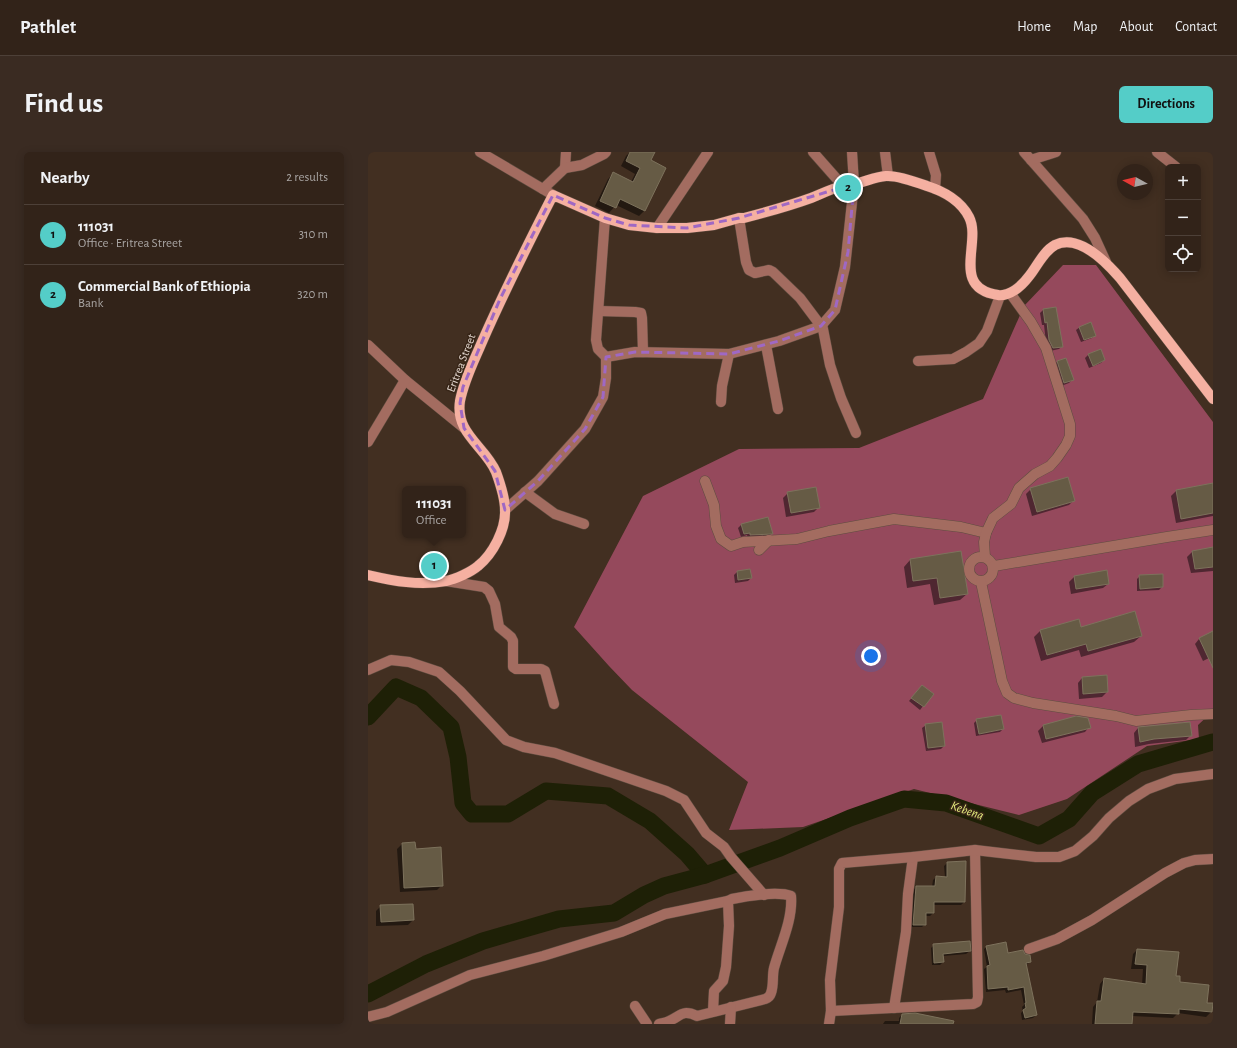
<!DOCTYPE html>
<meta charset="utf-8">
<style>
:root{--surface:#322319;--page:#3a2b22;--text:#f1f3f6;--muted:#a8a4a2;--line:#4d4038;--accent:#54cdc8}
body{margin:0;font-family:"Alegreya Sans",sans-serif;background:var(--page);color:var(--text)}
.controls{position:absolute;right:12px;top:12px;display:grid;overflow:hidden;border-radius:6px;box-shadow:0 2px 10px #0003}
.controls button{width:36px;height:36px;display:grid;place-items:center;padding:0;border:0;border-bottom:1px solid var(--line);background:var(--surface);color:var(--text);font:20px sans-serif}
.compass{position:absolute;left:749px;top:12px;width:36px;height:36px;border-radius:50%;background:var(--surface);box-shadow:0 2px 10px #0003;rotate:278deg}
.you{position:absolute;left:503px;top:504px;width:14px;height:14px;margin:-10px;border:3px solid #fff;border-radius:50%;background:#1a73e8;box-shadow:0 0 0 6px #1a73e833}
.badge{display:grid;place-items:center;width:26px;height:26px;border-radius:50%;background:var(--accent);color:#111;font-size:13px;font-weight:700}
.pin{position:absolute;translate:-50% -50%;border:2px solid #fff;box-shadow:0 1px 4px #0006}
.popup{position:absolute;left:34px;top:334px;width:64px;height:52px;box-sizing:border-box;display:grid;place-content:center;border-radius:6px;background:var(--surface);filter:drop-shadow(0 1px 3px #0005);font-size:13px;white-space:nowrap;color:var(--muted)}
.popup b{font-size:15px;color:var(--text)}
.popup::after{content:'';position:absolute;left:50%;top:100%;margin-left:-8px;border:8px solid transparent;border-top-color:var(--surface)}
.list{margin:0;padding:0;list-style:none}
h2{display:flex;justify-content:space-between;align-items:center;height:52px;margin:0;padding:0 16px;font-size:17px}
h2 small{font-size:13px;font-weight:400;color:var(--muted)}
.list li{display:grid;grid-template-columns:26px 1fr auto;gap:12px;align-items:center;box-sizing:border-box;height:60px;padding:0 16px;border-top:1px solid var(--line)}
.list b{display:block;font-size:15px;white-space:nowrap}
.list p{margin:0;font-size:13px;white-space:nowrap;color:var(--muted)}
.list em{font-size:13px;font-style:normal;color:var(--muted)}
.icon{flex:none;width:22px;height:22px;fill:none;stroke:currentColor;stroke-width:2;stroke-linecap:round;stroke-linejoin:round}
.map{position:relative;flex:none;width:845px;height:872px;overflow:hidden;border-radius:6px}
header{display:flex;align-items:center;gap:24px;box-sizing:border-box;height:56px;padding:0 20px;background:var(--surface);border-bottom:1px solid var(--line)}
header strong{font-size:19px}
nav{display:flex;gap:22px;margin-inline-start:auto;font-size:14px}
.intro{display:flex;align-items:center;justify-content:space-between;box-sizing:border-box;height:96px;padding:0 24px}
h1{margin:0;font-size:28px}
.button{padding:10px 18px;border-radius:6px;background:var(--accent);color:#111;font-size:14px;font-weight:700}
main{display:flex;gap:24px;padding:0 24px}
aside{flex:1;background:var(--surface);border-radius:6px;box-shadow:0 2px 10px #0003}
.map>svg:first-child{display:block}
.forest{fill:#95495c}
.shadow{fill:#0007}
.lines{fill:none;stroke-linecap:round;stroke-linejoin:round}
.river{stroke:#1e2006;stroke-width:17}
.building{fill:#665b45;stroke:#7d725c}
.minor-casing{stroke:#5f4d40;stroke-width:11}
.major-casing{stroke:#5f4d40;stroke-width:11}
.minor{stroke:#a36c60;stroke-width:10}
.major{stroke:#f5b0a1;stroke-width:10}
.marked{fill:none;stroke:#9f68c4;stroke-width:3;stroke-dasharray:8 5;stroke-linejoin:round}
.labels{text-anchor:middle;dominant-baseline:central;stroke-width:3;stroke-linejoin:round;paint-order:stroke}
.street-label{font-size:12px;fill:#e2d6ce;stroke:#372517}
.water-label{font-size:13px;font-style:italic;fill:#e3ea7c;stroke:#372517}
</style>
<header>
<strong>Pathlet</strong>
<nav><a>Home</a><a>Map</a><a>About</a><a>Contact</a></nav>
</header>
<div class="intro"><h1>Find us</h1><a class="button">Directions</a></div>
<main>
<aside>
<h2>Nearby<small>2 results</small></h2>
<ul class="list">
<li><span class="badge">1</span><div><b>111031</b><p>Office · Eritrea Street</p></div><em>310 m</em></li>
<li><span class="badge">2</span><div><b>Commercial Bank of Ethiopia</b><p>Bank</p></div><em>320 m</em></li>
</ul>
</aside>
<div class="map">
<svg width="845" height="872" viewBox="0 0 845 872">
<rect width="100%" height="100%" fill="#422f21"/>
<!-- forest -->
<polygon class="forest" points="695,113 728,113 845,270 845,559 830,573 831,587 779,594 699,647 651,663 546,637 435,675 361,678 380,630 264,538 241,514 206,475 275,344 371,297 491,296 615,247 656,154"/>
<!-- shadow -->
<g class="shadow">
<polygon points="262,0 286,0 281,9 277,58 271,64 248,53 241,61 227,54 240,27 246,21 263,30 267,22 253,14 258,4"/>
<polygon points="687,156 694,194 691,197 682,199 678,191 676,173 674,173 672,161 675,158"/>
<polygon points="712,175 727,183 724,186 713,190 708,178"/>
<polygon points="732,198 736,208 733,211 721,216 717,206 720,203"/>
<polygon points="689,210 704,228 701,231 693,234 686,213"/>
<polygon points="845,332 845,364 808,371 803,344 808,339"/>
<polygon points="663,337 706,348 701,353 664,364 658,342"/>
<polygon points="420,341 451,355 446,360 418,365 415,346"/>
<polygon points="373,373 404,381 401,384 380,386 379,383 373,385 370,376"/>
<polygon points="845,396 845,419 823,421 819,405 824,400"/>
<polygon points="542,408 599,442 592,448 566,453 562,432 539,436 536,415"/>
<polygon points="369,420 383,426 380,429 367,431 366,423"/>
<polygon points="772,424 794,435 791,438 769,439 769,427"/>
<polygon points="706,425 740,432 735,436 703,442 701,430"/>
<polygon points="712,476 773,484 766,490 713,505 711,498 673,509 666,485 673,478"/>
<polygon points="845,480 845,504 835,509 827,492 831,487"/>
<polygon points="714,526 739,540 734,545 711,547 710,531"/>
<polygon points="554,534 564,542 552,558 541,549"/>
<polygon points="708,565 721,575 717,580 674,591 670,579 675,574"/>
<polygon points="609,568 635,577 632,580 608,584 606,571"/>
<polygon points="558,573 576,594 573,597 558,599 554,576"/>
<polygon points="770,576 822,584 818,588 781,592 767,595 766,581"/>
<polygon points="46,691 47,698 74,733 69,738 32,740 29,697 34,692"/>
<polygon points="579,711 596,750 593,753 565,753 565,761 562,764 557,764 557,772 554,775 542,775 545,738 548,735 564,735 565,728 568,725 577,725 576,714"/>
<polygon points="13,754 45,768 40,773 8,774 8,759"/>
<polygon points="566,793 602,799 598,802 575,804 575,810 572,813 564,813 563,796"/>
<polygon points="619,795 662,810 658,813 668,863 665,866 654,868 653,861 655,859 654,855 656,853 653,838 638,841 637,838 618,840 616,817 619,815 616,797"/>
<polygon points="769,798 807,825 811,831 838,852 843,852 843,860 838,865 810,861 805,866 764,864 763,872 724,872 725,855 729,850 732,832 736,827 774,833 775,817 763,817 765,802"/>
<polygon points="534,863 574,872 515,872 517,869 531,869 531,866"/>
</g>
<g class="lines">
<!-- river -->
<g class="river">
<polyline points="0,565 28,535 53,546 83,575 90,605 95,651 104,662 140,662 178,639 240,644 282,669 319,702 337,723"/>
<polyline points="0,842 58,812 115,789 191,767 246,761 276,743 296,734 337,723 412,696 482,666 536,647 578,651 671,684 701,667 724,641 770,612 845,590"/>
</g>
</g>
<!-- building -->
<g class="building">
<polygon points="262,0 287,0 283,8 298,16 277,59 252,47 248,56 232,49 245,20 265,30 272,16 258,9"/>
<polygon points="688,155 695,195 685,196 681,188 679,170 677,171 675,157"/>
<polygon points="723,170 728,184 716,188 711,175"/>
<polygon points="733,197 737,208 725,214 720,202"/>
<polygon points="698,206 706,228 696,231 689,209"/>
<polygon points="700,325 707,349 669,360 662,336"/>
<polygon points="845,331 845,361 813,367 808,338"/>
<polygon points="448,335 452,356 423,361 419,340"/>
<polygon points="400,365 405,382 382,383 382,381 376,382 373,372"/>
<polygon points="845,395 845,415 827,417 824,399"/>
<polygon points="593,399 600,442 572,446 569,426 545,429 542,407"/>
<polygon points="382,417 384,426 370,428 369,419"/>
<polygon points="739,418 741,432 708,437 706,424"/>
<polygon points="795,422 795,435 772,437 771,423"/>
<polygon points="767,459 774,484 720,499 718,492 679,503 672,478 711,467 713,475"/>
<polygon points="845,479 845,516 831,486"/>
<polygon points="739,523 740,540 715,542 714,525"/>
<polygon points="554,533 566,542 556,555 543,546"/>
<polygon points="633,563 636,577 611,582 608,567"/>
<polygon points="708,564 720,566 723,576 678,587 675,573"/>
<polygon points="574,570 577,594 560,596 557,572"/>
<polygon points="822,570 824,584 786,587 772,590 770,575"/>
<polygon points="47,690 48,697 73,695 75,734 36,736 34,691"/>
<polygon points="598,709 597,750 566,750 566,761 558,761 558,773 545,773 548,734 567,734 568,724 579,725 579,710"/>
<polygon points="45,752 46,768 13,770 12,753"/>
<polygon points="602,789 603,799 575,802 576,810 566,811 565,792"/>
<polygon points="638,790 640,801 655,798 657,802 662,803 663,810 658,811 669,863 657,866 655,858 658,856 657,851 658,851 656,835 640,838 640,835 620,837 619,814 622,813 618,794"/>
<polygon points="769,797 811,800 808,824 812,824 812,830 841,833 839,851 845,851 844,860 811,857 811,862 765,860 764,872 727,872 729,849 733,849 736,826 778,832 779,813 767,812"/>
<polygon points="547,861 586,869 585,872 532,872 534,862"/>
</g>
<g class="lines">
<!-- minor casing -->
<g class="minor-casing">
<g id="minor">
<polyline points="112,0 185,43"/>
<polyline points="445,0 475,34"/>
<polyline points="517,0 520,24"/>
<polyline points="561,0 568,23 567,37"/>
<polyline points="656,0 715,67 727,86 738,110"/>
<polyline points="789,0 808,15"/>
<polyline points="663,8 688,0"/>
<polyline points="197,16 198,0"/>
<polyline points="175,37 197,16 214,13 236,2 238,0"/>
<polyline points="371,66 378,110 381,118 387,121 401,118 405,120 432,146 453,174"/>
<polyline points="289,76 340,0"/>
<polyline points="231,159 267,160 273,161 274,166 275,200"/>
<polyline points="454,172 462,213 473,246 488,281"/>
<polyline points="0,193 37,228 96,276"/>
<polyline points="398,193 410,257"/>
<polyline points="238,205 267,200 361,202 411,189 453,174 467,158 477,115 486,32 484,0"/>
<polyline points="550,209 585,207 598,200 611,191 619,179 632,144"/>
<polyline points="353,250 354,234 361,202"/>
<polyline points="0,290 37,228"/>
<polyline points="337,329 346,353 348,374 353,387 363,394 375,390 429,387 461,379 526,367 593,375 618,381"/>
<polyline points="157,340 187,362 216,372"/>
<polyline points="137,358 170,329 217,277 235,245 238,226 238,205 230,197 228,188 237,66"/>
<polyline points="391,398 401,388"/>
<circle cx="613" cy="417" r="12"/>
<polyline points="617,405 616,390 618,381 625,366 643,352 651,336 667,322 682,314 689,306 698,293 702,284 702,272 678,196 663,170 642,141"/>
<polyline points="626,414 799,385 845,378"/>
<polyline points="78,429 116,435 121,439 127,452 131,475 143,485 145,489 145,515 148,517 173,517 177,519 186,552"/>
<polyline points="613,430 634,529 639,541 646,546 665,551 748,564 768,569 823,563 845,562"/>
<polyline points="0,518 23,508 41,510 71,520 92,539 138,588 156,595 187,601 298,639 316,648 338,681 356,695 363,705 396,743"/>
<polyline points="661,797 689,787 724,768 797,721 816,711 827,708 845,707"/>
<polyline points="267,854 279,872"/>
<polyline points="526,856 538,780 540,742 545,705"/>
<polyline points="463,859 605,852 609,850 610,845 607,698"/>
<polyline points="0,865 19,860 102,823 175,804 253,780 297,762 360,749"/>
<path d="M291,872C294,871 298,871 301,869C313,864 314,857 329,864L397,847C400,846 402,845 403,841C406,833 404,824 406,816C412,794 425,768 423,744C410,739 378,744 364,747L360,749L361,774L358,815L355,829L346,839L345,859"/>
<polyline points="362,872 363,855"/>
<polyline points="461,872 463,859 462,828 471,755 471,717 474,711 545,705 607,698 668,705 691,705 707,699 725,684 741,666 761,649 780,637 807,627 845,622"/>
</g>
</g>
<!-- major casing -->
<g class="major-casing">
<path id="major" d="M0,423C26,429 51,434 78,429C88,427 103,420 110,414C125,402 138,377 137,358C137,346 132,331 128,320C117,294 87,282 92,249C96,228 106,209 114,190C136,140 160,92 185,43L237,66L261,73L289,76H319L346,73L371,66H376C399,60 421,54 443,46C453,42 463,37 474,34C478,33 482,33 486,32C497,30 506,25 518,24C529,23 548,30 559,34C575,39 593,49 601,65C614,90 582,136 630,143C633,144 636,143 639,142C649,139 656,131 662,123C669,114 676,99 687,93C711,81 739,111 752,126L845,247"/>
</g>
<!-- minor -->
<use href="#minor" class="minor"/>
<!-- major -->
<use href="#major" class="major"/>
</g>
<!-- marked area -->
<path class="marked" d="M486,32L480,100L467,158L453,174L411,189L361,202L267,200L238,205L235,245L217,277L170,329L137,358L127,319L96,276L92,251L95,235L132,147L185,43L237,66L261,73L319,76L371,66Z"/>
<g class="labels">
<!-- street labels -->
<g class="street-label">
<text transform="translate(93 211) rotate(-69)">Eritrea Street</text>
</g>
<!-- water labels -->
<g class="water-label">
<text transform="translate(599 659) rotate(19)">Kebena</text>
</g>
</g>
</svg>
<div class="controls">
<button>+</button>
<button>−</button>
<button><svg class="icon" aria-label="locate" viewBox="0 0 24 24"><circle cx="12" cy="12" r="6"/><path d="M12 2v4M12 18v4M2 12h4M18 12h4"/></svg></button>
</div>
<svg class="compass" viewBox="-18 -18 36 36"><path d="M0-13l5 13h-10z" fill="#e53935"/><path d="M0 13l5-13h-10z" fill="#a8a4a2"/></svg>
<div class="you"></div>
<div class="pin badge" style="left:66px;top:414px">1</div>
<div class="popup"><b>111031</b>Office</div>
<div class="pin badge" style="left:480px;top:36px">2</div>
</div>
</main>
